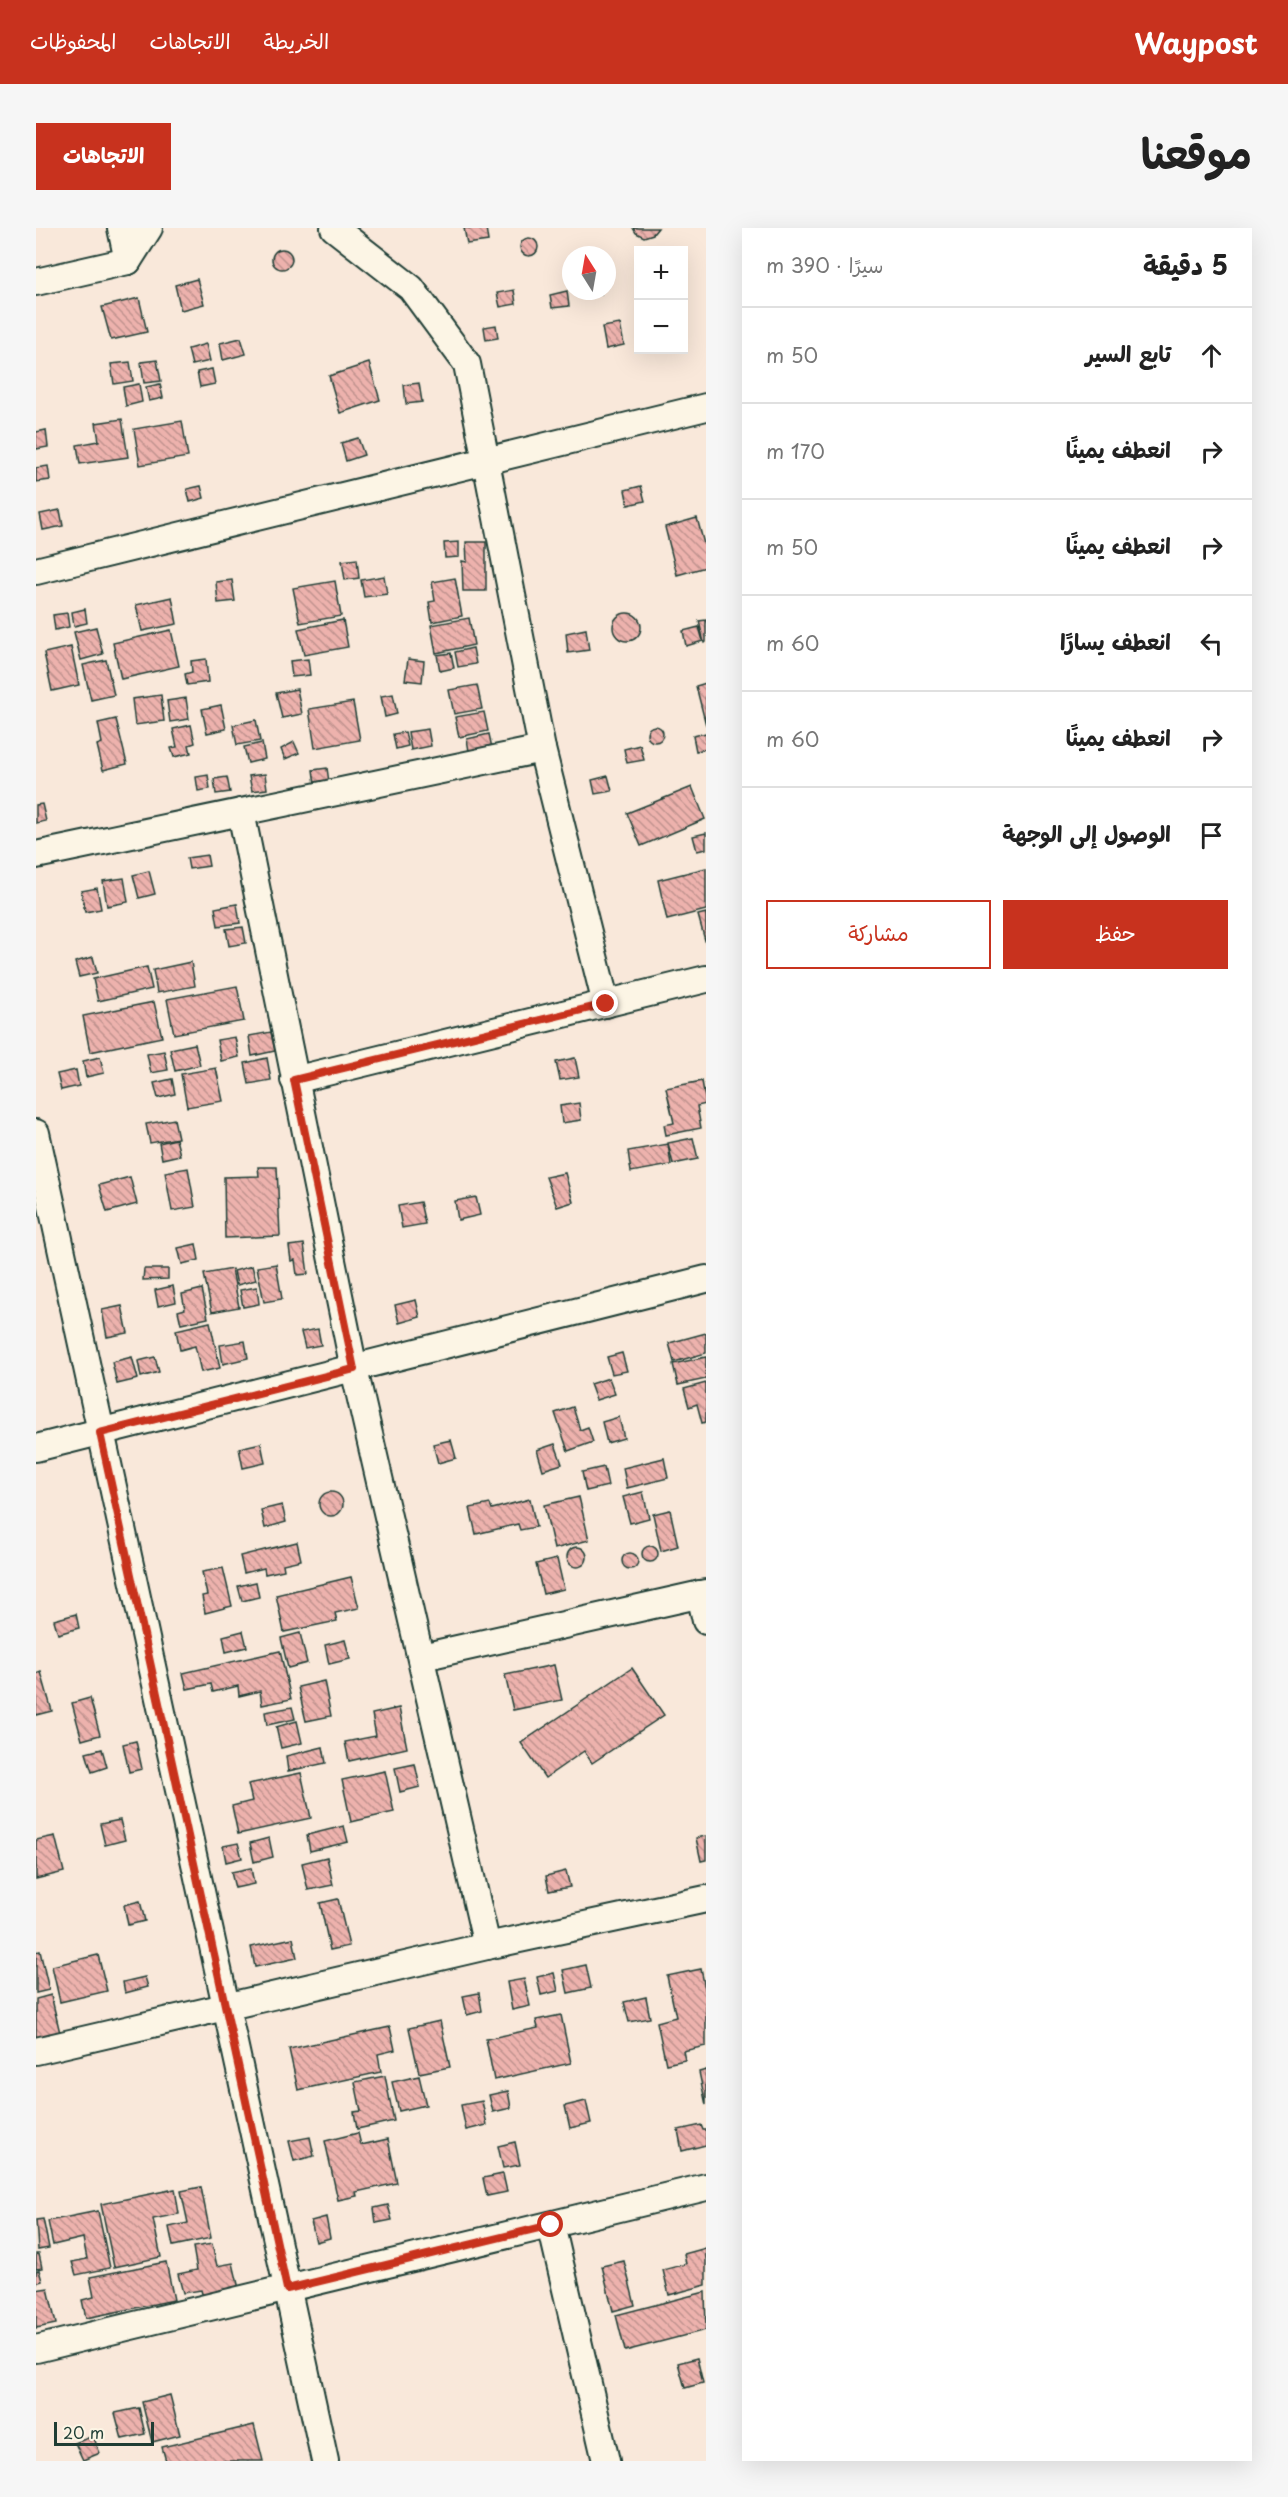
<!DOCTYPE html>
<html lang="ar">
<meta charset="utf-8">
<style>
:root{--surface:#fff;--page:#f6f6f6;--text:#222;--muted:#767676;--line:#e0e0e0;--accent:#c8321e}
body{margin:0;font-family:"Playpen Sans","Playpen Sans Arabic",sans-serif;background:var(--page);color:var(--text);direction:rtl}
.controls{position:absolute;right:18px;top:18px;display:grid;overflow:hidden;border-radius:0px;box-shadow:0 6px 24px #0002}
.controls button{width:54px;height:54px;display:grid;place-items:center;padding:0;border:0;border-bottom:2px solid var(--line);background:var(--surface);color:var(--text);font:30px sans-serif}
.compass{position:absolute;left:526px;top:18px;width:54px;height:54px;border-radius:50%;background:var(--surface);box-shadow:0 6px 24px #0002;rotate:349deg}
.scale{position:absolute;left:18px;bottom:15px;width:100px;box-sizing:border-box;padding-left:6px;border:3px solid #1f3d34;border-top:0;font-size:16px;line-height:21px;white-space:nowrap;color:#1f3d34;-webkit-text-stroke:4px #fcf5e5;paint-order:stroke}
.stop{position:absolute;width:18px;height:18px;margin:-14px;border:4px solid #c8321e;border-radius:50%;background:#fff}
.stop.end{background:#c8321e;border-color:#fff;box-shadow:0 2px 6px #0008}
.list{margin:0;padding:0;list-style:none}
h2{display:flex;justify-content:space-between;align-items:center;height:78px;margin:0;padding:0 24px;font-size:26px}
h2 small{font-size:20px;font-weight:400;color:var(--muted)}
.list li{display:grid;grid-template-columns:39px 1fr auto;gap:18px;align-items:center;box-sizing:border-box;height:96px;padding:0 24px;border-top:2px solid var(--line)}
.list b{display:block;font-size:22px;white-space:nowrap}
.list em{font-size:20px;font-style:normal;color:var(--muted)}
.actions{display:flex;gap:12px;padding:18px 24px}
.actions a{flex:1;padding:14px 0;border:2px solid var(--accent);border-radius:0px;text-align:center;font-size:21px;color:var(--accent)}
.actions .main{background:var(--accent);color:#fff}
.icon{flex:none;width:33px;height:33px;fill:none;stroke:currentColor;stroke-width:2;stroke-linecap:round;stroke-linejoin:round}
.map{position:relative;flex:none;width:670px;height:2233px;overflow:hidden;direction:ltr;border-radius:0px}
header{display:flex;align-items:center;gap:36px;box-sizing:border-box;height:84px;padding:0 30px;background:var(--accent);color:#fff}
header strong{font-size:28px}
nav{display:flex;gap:33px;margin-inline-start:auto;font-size:21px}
.intro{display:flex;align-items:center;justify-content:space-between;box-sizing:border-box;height:144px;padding:0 36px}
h1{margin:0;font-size:42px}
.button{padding:15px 27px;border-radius:0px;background:var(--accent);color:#fff;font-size:21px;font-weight:700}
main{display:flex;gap:36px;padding:0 36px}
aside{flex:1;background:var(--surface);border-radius:0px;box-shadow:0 6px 24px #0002}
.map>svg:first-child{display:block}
.building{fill:url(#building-back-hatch);stroke:#1f3d34;stroke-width:1.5}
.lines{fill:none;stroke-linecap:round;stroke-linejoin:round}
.minor-casing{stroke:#1f3d34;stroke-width:30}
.minor{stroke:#fcf5e5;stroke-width:26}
.route{stroke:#c8321e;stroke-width:8}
</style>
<header>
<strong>Waypost</strong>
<nav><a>الخريطة</a><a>الاتجاهات</a><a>المحفوظات</a></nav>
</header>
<div class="intro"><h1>موقعنا</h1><a class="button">الاتجاهات</a></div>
<main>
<aside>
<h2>5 دقيقة<small>سيرًا · 390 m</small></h2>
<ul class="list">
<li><svg class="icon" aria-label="ahead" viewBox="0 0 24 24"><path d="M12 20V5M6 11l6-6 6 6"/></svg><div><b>تابع السير</b></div><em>50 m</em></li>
<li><svg class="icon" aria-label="right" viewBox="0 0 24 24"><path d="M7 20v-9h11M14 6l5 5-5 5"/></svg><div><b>انعطف يمينًا</b></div><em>170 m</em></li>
<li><svg class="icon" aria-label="right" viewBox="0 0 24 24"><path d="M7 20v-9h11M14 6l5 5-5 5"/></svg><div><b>انعطف يمينًا</b></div><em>50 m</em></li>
<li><svg class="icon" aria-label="left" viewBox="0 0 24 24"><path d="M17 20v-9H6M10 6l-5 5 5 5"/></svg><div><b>انعطف يسارًا</b></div><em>60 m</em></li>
<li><svg class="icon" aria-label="right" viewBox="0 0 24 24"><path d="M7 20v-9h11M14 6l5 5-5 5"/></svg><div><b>انعطف يمينًا</b></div><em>60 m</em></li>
<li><svg class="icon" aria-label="arrive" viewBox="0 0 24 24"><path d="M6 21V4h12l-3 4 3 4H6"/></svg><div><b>الوصول إلى الوجهة</b></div></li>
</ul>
<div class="actions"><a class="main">حفظ</a><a>مشاركة</a></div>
</aside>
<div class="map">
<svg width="670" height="2233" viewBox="0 0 670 2233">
<defs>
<pattern id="building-back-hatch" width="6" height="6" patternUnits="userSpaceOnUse" patternTransform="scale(1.5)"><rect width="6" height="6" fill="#edb2ad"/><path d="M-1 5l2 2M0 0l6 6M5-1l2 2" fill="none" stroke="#bf928e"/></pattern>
</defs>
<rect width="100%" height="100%" fill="#f9e8da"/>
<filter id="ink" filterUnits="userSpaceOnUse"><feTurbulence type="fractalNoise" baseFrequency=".0167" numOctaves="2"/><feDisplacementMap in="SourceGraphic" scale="12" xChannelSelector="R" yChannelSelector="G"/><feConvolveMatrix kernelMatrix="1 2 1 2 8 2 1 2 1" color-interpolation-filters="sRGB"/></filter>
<g filter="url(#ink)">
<!-- building -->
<g class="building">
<polygon points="428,0 450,0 452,13 431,16"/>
<polygon points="597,0 622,0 617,6 608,9 600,5"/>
<circle cx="493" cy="19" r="9"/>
<circle cx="246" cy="31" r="10"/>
<polygon points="161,51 168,76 145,82 139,57"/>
<polygon points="478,62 480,76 464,79 461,65"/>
<polygon points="531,63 533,78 516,80 514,67"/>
<polygon points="547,63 564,63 565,66 548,69"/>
<polygon points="103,70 111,104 75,112 66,79"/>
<polygon points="584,96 588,117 570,121 566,99"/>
<polygon points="460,97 462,110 450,112 448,99"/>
<polygon points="205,110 210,126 187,132 184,115"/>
<polygon points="170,116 174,133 156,137 152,121"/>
<polygon points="121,132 125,153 108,155 105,134"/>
<polygon points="94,134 97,153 78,156 75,136"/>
<polygon points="333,135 344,172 304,185 293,148"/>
<polygon points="176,141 179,156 164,159 161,144"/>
<polygon points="383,155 386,174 370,176 368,157"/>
<polygon points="103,156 106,174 90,178 87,159"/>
<polygon points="124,156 127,170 113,173 110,159"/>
<polygon points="86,191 92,229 44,236 41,217 63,213 60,195"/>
<polygon points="146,193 152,229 104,237 98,201"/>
<polygon points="10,202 12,219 0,221 0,204"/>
<polygon points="322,210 328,227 310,233 305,215"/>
<polygon points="12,238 14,252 0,254 0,240"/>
<polygon points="165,258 168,270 154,274 151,261"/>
<polygon points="605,258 609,273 592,277 589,262"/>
<polygon points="24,282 27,298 7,302 4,286"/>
<polygon points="661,290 668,316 670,316 670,339 641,347 629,299"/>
<polygon points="423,314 423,329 409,330 408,315"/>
<polygon points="430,314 450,314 450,363 427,363 426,333 431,334"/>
<polygon points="321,331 323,350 309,352 306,333"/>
<polygon points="348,348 351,366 328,369 325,352"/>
<polygon points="419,350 426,388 396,394 393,374 399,373 396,354"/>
<polygon points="196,352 199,373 182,375 180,354"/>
<polygon points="299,353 305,388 264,395 257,360"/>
<polygon points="136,369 141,396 106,403 100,377"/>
<polygon points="49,381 51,395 38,398 36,384"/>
<polygon points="31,385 33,399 19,402 17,387"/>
<circle cx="591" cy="399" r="14"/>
<polygon points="433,390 438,417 400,425 395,397"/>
<polygon points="307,392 312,419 268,427 262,401"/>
<polygon points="670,392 670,414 668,415 663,393"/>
<polygon points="60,399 67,426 45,432 38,404"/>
<polygon points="663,399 667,413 650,418 647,403"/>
<polygon points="550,401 553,422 532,425 530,405"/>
<polygon points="135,402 143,438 85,451 77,415"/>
<polygon points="35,419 43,457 16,463 8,425"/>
<polygon points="437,420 440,436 422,439 419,424"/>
<polygon points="415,425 418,440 404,443 401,427"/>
<polygon points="170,431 172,454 151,457 149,446 156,444 155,433"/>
<polygon points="272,431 274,447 256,449 254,433"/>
<polygon points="372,431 388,433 386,454 369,452"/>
<polygon points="70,432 78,467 55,472 47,437"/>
<polygon points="670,455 670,497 660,458"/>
<polygon points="441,457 446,481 418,486 413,462"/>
<polygon points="261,461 266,486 246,490 240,465"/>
<polygon points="357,466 361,486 349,489 345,468"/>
<polygon points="125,467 128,493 99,497 96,471"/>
<polygon points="150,470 153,491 134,494 131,473"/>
<polygon points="317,474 324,512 279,520 273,481"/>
<polygon points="185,477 190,501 171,505 166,481"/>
<polygon points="448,484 452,503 423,509 419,489"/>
<polygon points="80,491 91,536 67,542 61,517 66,515 62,495"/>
<polygon points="220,492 224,513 201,517 197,497"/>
<polygon points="155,497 159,515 153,517 155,525 138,529 135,520 141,519 137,501"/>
<circle cx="619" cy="506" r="8"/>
<polygon points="392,501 395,518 375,522 372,504"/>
<polygon points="369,504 372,518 360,521 357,506"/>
<polygon points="670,505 670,521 660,523 657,508"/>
<polygon points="453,506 457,525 434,529 431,511"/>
<polygon points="258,514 263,525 249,531 245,521"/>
<polygon points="226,515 229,531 212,535 208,519"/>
<polygon points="604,517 608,532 591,535 588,521"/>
<polygon points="291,540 293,554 279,556 277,542"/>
<polygon points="229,546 231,561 216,563 213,548"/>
<polygon points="172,547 174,561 162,563 160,549"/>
<polygon points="572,548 576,563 559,566 556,552"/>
<polygon points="191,549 194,564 180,566 178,551"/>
<polygon points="656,559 669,591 605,618 591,585"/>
<polygon points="6,576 10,593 0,595 0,577"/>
<polygon points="670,605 670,621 661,623 657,608"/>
<polygon points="171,627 173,638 153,641 151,630"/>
<polygon points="670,640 670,682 631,692 622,652"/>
<polygon points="113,643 119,666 103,670 97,647"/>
<polygon points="88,650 92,674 71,678 67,653"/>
<polygon points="61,660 65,681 49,684 45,663"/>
<polygon points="201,676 204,695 182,698 179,680"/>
<polygon points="670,685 670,716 662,687"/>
<polygon points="207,699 210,715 193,718 190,701"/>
<polygon points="57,729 61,745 43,749 39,734"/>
<polygon points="155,734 159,758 121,765 117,742"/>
<polygon points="111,739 116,761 62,773 57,751"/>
<polygon points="201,758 208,793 138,806 131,771"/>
<polygon points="118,774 126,809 54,824 47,788"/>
<polygon points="235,804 239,823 216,828 213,808"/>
<polygon points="199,809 203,829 185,833 181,812"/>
<polygon points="159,816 164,837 139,843 134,821"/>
<polygon points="128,823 132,842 115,845 111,826"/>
<polygon points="64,829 68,845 50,849 47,833"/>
<polygon points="231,830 235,852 213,856 209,835"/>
<polygon points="539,830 543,849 524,852 520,834"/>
<polygon points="180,840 187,873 151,879 145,846"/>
<polygon points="40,842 43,858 25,862 21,846"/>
<polygon points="136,851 139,866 122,870 118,855"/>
<polygon points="666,853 670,876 661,878 665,900 630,907 628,897 638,895 630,860"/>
<polygon points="543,875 545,892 526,895 524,878"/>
<polygon points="138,891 142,910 114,915 110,896"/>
<polygon points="657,910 662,931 637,936 632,915"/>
<polygon points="140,911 144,927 126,931 123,915"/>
<polygon points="632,916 635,937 595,944 592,923"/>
<polygon points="222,939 241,939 244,1008 189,1010 188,949 223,948"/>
<polygon points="152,940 159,979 136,983 129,944"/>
<polygon points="529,945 537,974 521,979 510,949"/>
<polygon points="94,949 101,976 71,984 63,957"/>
<polygon points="440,969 444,987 422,992 419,973"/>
<polygon points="384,974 389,996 366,1000 362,978"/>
<polygon points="160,1016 163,1032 146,1036 142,1020"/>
<polygon points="268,1016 272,1046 261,1047 259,1032 255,1033 253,1018"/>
<polygon points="240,1036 246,1071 228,1074 221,1039"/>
<polygon points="216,1038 220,1052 201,1057 198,1043"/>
<polygon points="108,1041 132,1041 132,1051 107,1052"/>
<polygon points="196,1041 203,1079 176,1084 168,1046"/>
<polygon points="137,1058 140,1074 122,1078 119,1062"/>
<polygon points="221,1059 223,1076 207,1079 204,1062"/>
<polygon points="166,1061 172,1090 145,1096 142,1083 149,1081 146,1066"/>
<polygon points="380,1072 384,1089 363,1095 359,1077"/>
<polygon points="86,1078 92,1105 71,1109 66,1082"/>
<polygon points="174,1094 184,1140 165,1144 159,1118 144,1122 140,1102"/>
<polygon points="282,1101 285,1117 269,1120 265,1104"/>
<polygon points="670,1105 670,1125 638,1134 633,1115"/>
<polygon points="209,1113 212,1130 187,1136 184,1117"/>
<polygon points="586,1125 591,1143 576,1146 571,1129"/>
<polygon points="96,1129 102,1151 81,1156 76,1134"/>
<polygon points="119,1129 123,1144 105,1149 102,1133"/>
<polygon points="670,1129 670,1151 642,1157 637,1136"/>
<polygon points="573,1150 579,1166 560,1172 554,1156"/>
<polygon points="670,1155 670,1194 666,1195 661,1176 653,1179 648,1161"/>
<polygon points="537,1179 544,1202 552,1199 557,1214 532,1223 519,1185"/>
<polygon points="583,1189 588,1210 571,1215 566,1194"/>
<polygon points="415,1212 420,1230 402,1235 397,1216"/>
<polygon points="225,1215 229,1235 207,1240 203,1220"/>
<polygon points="519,1216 526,1236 507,1242 501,1222"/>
<polygon points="628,1230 632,1250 591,1260 587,1240"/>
<polygon points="568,1239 572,1258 550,1263 546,1244"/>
<polygon points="607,1264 613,1290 594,1295 587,1269"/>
<circle cx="295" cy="1276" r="12"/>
<polygon points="543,1269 553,1312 518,1321 508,1277"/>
<polygon points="494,1271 500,1299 484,1302 482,1296 440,1306 434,1280 454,1276 456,1281"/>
<polygon points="246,1277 250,1294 229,1300 225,1282"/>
<polygon points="634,1282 642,1318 625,1323 617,1286"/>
<polygon points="261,1314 265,1332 247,1336 248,1342 229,1346 228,1340 208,1345 204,1328"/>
<circle cx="614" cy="1326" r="8"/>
<circle cx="541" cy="1329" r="10"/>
<circle cx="594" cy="1333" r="8"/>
<polygon points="521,1331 528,1361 507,1366 500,1336"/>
<polygon points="187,1340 196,1378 169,1385 166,1368 171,1367 166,1344"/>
<polygon points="315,1349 323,1380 299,1385 301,1393 248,1404 240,1367"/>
<polygon points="220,1354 223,1369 206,1373 202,1358"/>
<polygon points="40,1386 43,1400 22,1406 18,1392"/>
<polygon points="207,1403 211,1419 190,1424 187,1408"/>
<polygon points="264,1405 271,1435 252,1440 245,1410"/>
<polygon points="309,1412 314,1431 293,1436 289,1417"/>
<polygon points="244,1423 255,1471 226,1477 224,1463 203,1468 202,1458 177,1464 175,1456 151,1461 147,1445"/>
<polygon points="518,1437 526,1472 477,1482 469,1447"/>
<polygon points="596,1440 628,1487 556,1535 548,1523 509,1550 485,1515"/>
<polygon points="5,1444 16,1483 0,1487 0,1446"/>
<polygon points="288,1453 295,1488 270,1493 262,1459"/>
<polygon points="54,1470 64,1507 46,1512 36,1475"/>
<polygon points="256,1479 259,1491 231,1497 229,1484"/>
<polygon points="363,1480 371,1520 313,1533 309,1514 340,1508 336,1486"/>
<polygon points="261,1493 266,1515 245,1520 240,1499"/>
<polygon points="100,1513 106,1541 93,1544 87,1516"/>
<polygon points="287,1519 290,1535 252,1543 250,1528"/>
<polygon points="66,1521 71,1539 56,1544 50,1525"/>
<polygon points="379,1536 384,1559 364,1564 359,1540"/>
<polygon points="349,1543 358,1584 315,1594 306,1552"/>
<polygon points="265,1545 275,1590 202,1606 196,1578 216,1573 212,1556"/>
<polygon points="84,1592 89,1612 69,1617 64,1596"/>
<polygon points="308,1598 312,1614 274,1623 271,1607"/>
<polygon points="19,1608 28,1644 0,1651 0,1612"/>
<polygon points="670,1608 670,1632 665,1633 660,1610"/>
<polygon points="233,1610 237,1629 218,1634 214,1615"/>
<polygon points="202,1615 206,1630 190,1634 187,1618"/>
<polygon points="291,1629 297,1657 272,1662 266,1635"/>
<polygon points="215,1640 218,1656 199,1660 195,1644"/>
<polygon points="530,1643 534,1659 513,1663 510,1648"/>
<polygon points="302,1671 313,1718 294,1722 284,1675"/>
<polygon points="104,1673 109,1693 92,1697 88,1677"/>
<polygon points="257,1710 261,1730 219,1739 215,1719"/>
<polygon points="4,1723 13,1762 0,1765 0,1724"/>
<polygon points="62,1727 71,1763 24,1774 16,1738"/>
<polygon points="550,1737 555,1760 532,1765 527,1742"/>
<polygon points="665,1741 670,1765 670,1818 647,1823 649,1832 630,1836 621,1794 640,1789 631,1748"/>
<polygon points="518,1745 522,1763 505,1767 501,1749"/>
<polygon points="109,1749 112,1759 89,1765 87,1754"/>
<polygon points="488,1751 494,1778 476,1782 471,1754"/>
<polygon points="443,1765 446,1783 431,1787 427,1768"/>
<polygon points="15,1767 24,1805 0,1810 0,1771"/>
<polygon points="610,1769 614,1790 593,1794 588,1774"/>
<polygon points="525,1787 535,1835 458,1852 450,1811 502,1800 500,1792"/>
<polygon points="404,1793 414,1839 383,1845 373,1800"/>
<polygon points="354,1799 359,1822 342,1826 345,1844 262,1862 253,1821"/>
<polygon points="670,1842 670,1877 663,1844"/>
<polygon points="349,1848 358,1893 321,1901 318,1884 325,1883 319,1854"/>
<polygon points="383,1848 390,1877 363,1883 356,1854"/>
<polygon points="472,1863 475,1880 457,1884 453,1867"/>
<polygon points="446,1873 451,1897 430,1902 425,1877"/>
<polygon points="550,1873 555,1895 534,1900 529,1878"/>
<polygon points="665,1897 667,1902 670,1902 670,1917 646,1923 642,1902"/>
<polygon points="322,1905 325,1917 352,1911 361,1955 320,1964 321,1968 302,1972 289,1913"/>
<polygon points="274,1909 278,1928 258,1933 253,1913"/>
<polygon points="479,1914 484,1937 467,1940 462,1918"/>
<polygon points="467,1946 471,1964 451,1968 447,1950"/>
<polygon points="165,1959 175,2010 137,2018 133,1999 152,1995 145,1963"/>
<polygon points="139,1961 143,1986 117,1991 125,2029 78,2039 65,1976"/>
<polygon points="352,1977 356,1992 340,1995 338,1980"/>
<polygon points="62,1983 74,2040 40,2047 36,2034 51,2031 47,2010 17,2017 12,1993"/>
<polygon points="290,1989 294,2010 280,2014 275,1993"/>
<polygon points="7,1991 13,2020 2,2022 0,1992"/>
<polygon points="176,2016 181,2038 197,2035 204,2065 168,2073 165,2062 147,2065 142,2046 161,2042 157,2019"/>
<polygon points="670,2020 670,2057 633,2067 627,2042 650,2036 648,2026"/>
<polygon points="0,2026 3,2026 6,2040 0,2041"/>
<polygon points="588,2033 599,2077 577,2083 566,2038"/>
<polygon points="130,2034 138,2072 50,2090 46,2072 58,2069 54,2049"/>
<polygon points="3,2042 6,2053 0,2055 0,2043"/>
<polygon points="12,2060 20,2096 0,2100 0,2062"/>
<polygon points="669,2064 670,2102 589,2123 580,2087"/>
<polygon points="661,2130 667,2155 649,2160 642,2135"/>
<polygon points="134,2167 144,2207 116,2214 106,2174"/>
<polygon points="103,2180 109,2206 86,2211 79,2185"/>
<polygon points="218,2197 227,2233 130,2233 126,2219"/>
<polygon points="57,2208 64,2225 47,2232 39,2215"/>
</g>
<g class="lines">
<!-- minor casing -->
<g class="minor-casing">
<g id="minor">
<polyline points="85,0 92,33"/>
<polyline points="298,0 375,60 431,136 506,521 570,776"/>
<polyline points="0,54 92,33 113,0"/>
<polyline points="0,343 670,179"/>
<polyline points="205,584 318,1141 451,1718"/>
<polyline points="0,627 506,521"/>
<polyline points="258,852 670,751"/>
<polyline points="0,905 289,2233"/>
<polyline points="0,1220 670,1051"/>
<polyline points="664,1366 670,1393"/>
<polyline points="386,1429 670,1365"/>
<polyline points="0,1823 451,1718 670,1671"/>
<polyline points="515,1997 570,2233"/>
<polyline points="0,2121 670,1959"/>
</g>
</g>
<!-- minor -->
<use href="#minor" class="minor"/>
</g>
</g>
<g class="lines" filter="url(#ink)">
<!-- route -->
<polyline class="route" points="515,1997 251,2061 64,1205 318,1141 258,852 570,776"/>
</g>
</svg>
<div class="controls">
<button>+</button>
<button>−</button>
</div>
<svg class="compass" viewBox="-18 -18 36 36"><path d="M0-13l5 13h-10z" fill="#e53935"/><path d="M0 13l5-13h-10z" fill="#767676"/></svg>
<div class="scale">20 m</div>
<div class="stop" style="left:515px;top:1997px"></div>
<div class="stop end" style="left:570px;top:776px"></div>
</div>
</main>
